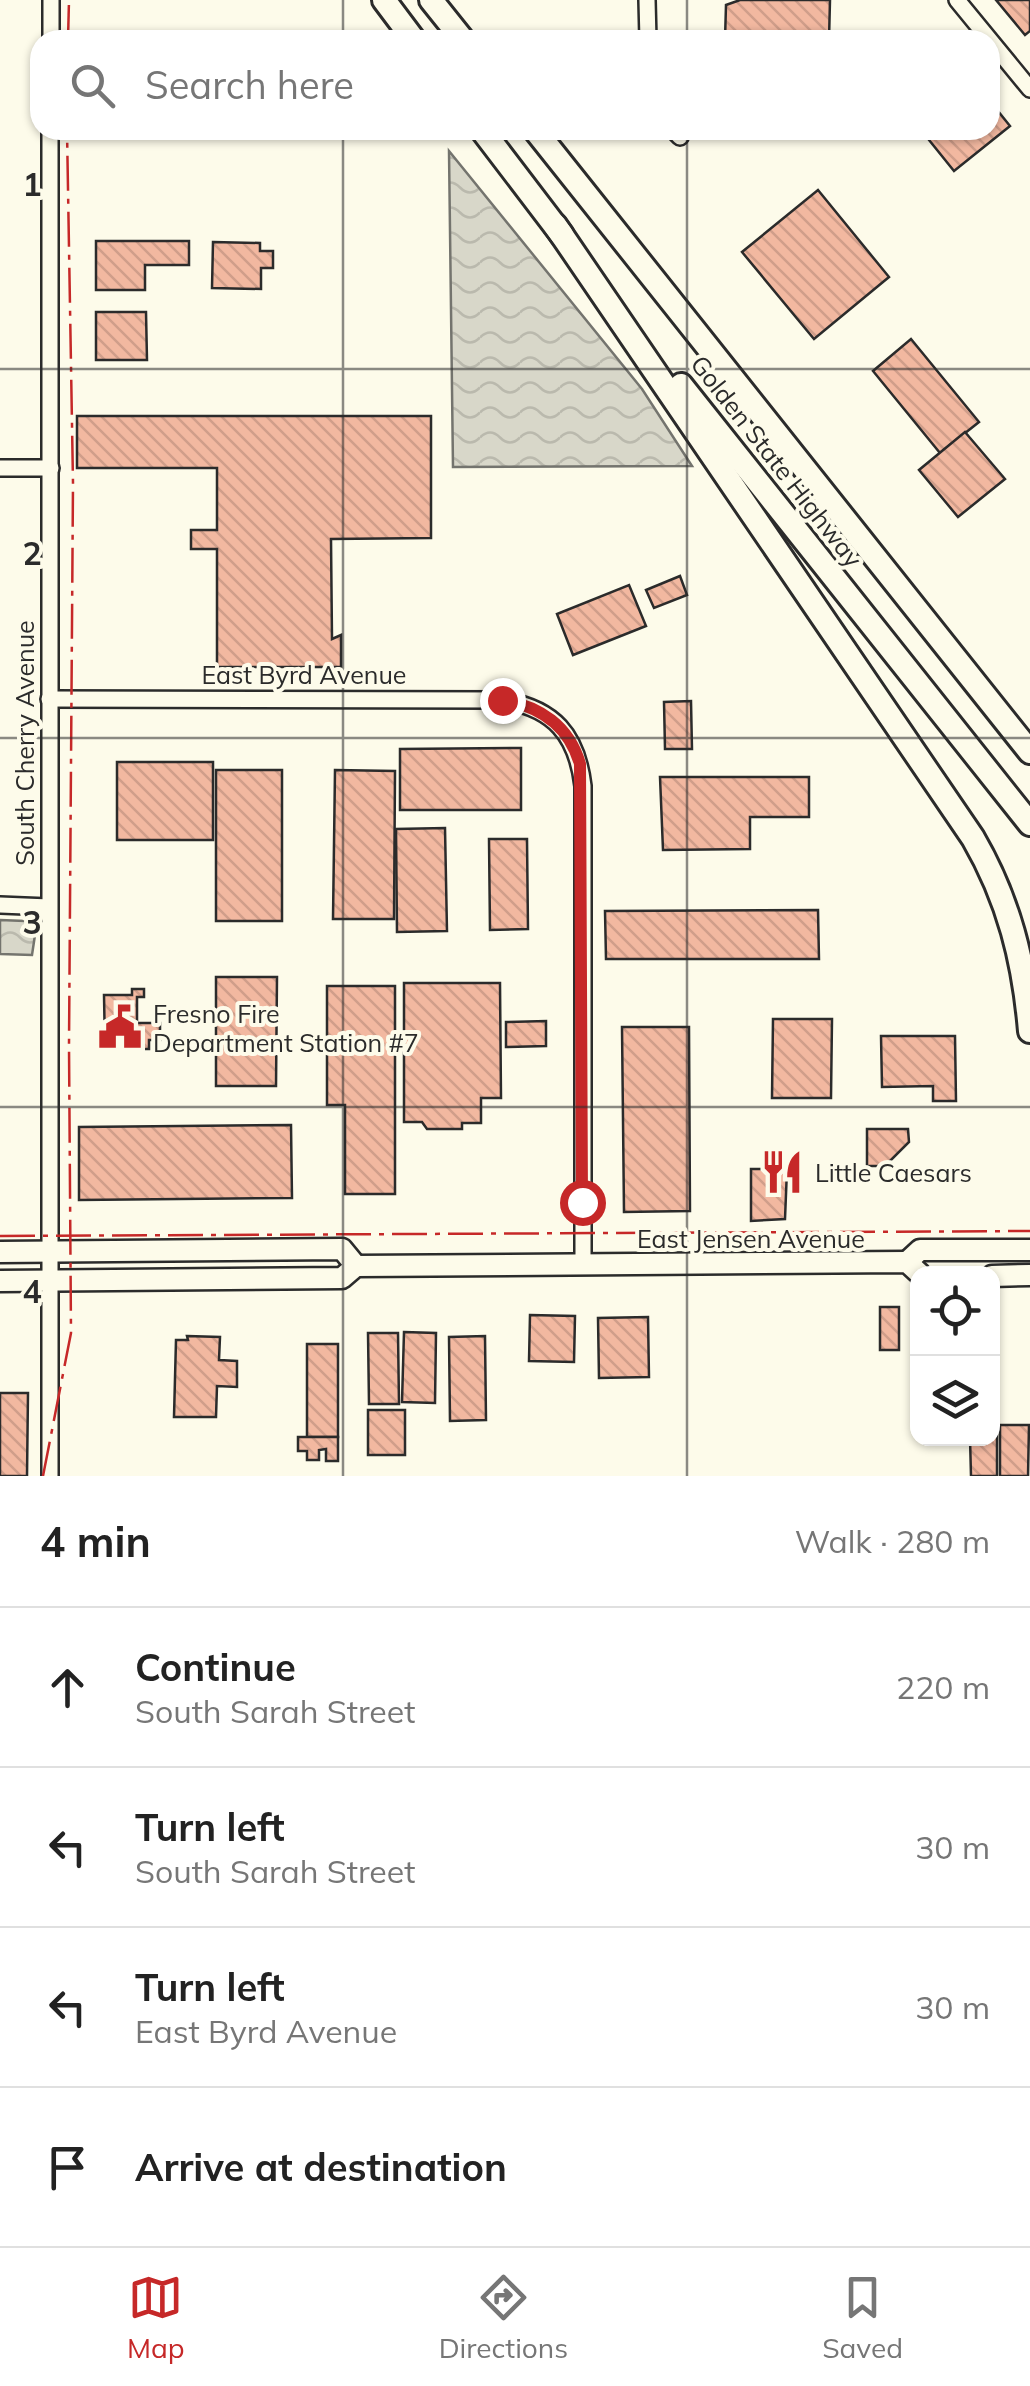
<!DOCTYPE html>
<meta charset="utf-8">
<style>
:root{--surface:#fff;--page:#f2f2f2;--text:#222;--muted:#767676;--line:#e0e0e0;--accent:#c62828}
body{margin:0;font-family:Mulish,sans-serif;background:var(--page);color:var(--text)}
.controls{position:absolute;right:30px;bottom:30px;display:grid;overflow:hidden;border-radius:20px;box-shadow:0 2px 8px #0004}
.controls button{width:90px;height:90px;display:grid;place-items:center;padding:0;border:0;border-bottom:2px solid var(--line);background:var(--surface);color:var(--text);font:50px sans-serif}
.stop{position:absolute;width:30px;height:30px;margin:-22px;border:8px solid #c62828;border-radius:50%;background:#fff}
.stop.end{background:#c62828;border-color:#fff;box-shadow:0 2px 10px #0008}
.list{margin:0;padding:0;list-style:none}
h2{display:flex;justify-content:space-between;align-items:center;height:130px;margin:0;padding:0 40px;font-size:42px}
h2 small{font-size:32px;font-weight:400;color:var(--muted)}
.list li{display:grid;grid-template-columns:65px 1fr auto;gap:30px;align-items:center;box-sizing:border-box;height:160px;padding:0 40px;border-top:2px solid var(--line)}
.list b{display:block;font-size:38px;white-space:nowrap}
.list p{margin:0;font-size:32px;white-space:nowrap;color:var(--muted)}
.list em{font-size:32px;font-style:normal;color:var(--muted)}
.icon{flex:none;width:55px;height:55px;fill:none;stroke:currentColor;stroke-width:2;stroke-linecap:round;stroke-linejoin:round}
.map{position:relative;flex:none;width:1030px;height:1476px;overflow:hidden}
.search{position:absolute;background:var(--surface);box-shadow:0 2px 8px #0004;left:30px;right:30px;top:30px;height:110px;display:flex;align-items:center;gap:25px;box-sizing:border-box;padding:0 35px;border-radius:30px;color:var(--muted);font-size:38px}
.sheet{height:770px;background:var(--surface)}
nav{display:flex;justify-content:space-around;align-items:center;box-sizing:border-box;height:140px;border-top:2px solid var(--line);background:var(--surface);font-size:28px;color:var(--muted)}
nav a{display:grid;justify-items:center;gap:5px}
nav .on{color:var(--accent)}
.map>svg:first-child{display:block}
.water{fill:url(#water-waves);stroke:#74746e;stroke-width:2.5}
.building{fill:url(#building-back-hatch);stroke:#2b2b2b;stroke-width:2.5}
.lines{fill:none;stroke-linecap:round;stroke-linejoin:round}
.minor-casing{stroke:#2b2b2b;stroke-width:20}
.major-casing{stroke:#2b2b2b;stroke-width:25}
.highway-casing{stroke:#2b2b2b;stroke-width:28}
.minor{stroke:#fdfbea;stroke-width:15}
.major{stroke:#fdfbea;stroke-width:20}
.highway{stroke:#fdfbea;stroke-width:22}
.power{stroke:#c62828;stroke-width:2.5;stroke-dasharray:35 8 5 8;stroke-linecap:butt}
.route{stroke:#c62828;stroke-width:12}
.grid{fill:none;stroke:#2b2b2b;stroke-width:2.5;stroke-opacity:0.55}
.labels{text-anchor:middle;dominant-baseline:central;stroke-width:8;stroke-linejoin:round;paint-order:stroke}
.street-label{font-size:25px;fill:#2b2b2b;stroke:#fdfbea}
.poi-label{font-size:25px;fill:#2b2b2b;stroke:#fdfbea;text-anchor:start}
.grid-label{font-size:32px;text-anchor:middle;font-weight:bold;fill:#2b2b2b;stroke:#fdfbea;stroke-width:8;stroke-linejoin:round;paint-order:stroke}
</style>
<div class="map">
<svg width="1030" height="1476" viewBox="0 0 1030 1476">
<defs>
<pattern id="water-waves" width="16" height="10" patternUnits="userSpaceOnUse" patternTransform="scale(2.5)"><rect width="16" height="10" fill="#d8d7c9"/><path d="M0 5q4-4 8 0t8 0" fill="none" stroke="#bab9ad"/></pattern>
<pattern id="building-back-hatch" width="6" height="6" patternUnits="userSpaceOnUse" patternTransform="scale(2.5)"><rect width="6" height="6" fill="#f2b8a0"/><path d="M-1 5l2 2M0 0l6 6M5-1l2 2" fill="none" stroke="#d09e8a"/></pattern>
</defs>
<rect width="100%" height="100%" fill="#fdfbea"/>
<!-- water -->
<g class="water">
<polygon points="449,151 642,389 692,466 453,467"/>
<polygon points="0,920 25,921 35,935 32,955 0,954"/>
</g>
<!-- building -->
<g class="building">
<polygon points="740,0 830,0 829,40 725,40 726,5"/>
<polygon points="996,0 1030,0 1030,31 1025,35"/>
<polygon points="990,101 1010,126 954,171 921,130 990,130"/>
<polygon points="818,190 889,277 814,339 742,252"/>
<polygon points="96,241 189,241 189,265 145,265 145,290 96,290"/>
<polygon points="213,242 260,243 260,251 273,251 273,268 261,268 261,289 212,288"/>
<polygon points="96,312 146,312 147,360 96,360"/>
<polygon points="911,339 979,422 940,453 873,371"/>
<polygon points="77,416 431,416 431,538 331,539 332,639 341,635 341,667 217,667 217,549 191,549 191,530 217,530 217,468 77,468"/>
<polygon points="965,432 1005,479 958,517 919,470"/>
<polygon points="680,576 687,595 654,608 646,590"/>
<polygon points="629,585 646,626 573,655 557,614"/>
<polygon points="691,701 692,749 665,749 664,702"/>
<polygon points="521,748 521,810 400,810 400,749"/>
<rect x="117" y="762" width="96" height="78"/>
<rect x="216" y="770" width="66" height="151"/>
<polygon points="335,770 395,771 394,919 333,919"/>
<polygon points="660,777 809,777 809,817 750,817 750,849 663,850"/>
<polygon points="445,828 447,931 397,932 396,829"/>
<polygon points="489,839 527,839 528,929 490,930"/>
<polygon points="818,910 819,959 606,959 605,911"/>
<polygon points="216,977 277,977 276,1086 216,1086"/>
<polygon points="404,983 500,983 501,1098 481,1098 481,1123 462,1123 462,1129 427,1129 422,1122 404,1122"/>
<polygon points="327,986 395,986 395,1194 345,1194 345,1105 327,1105"/>
<polygon points="132,989 144,989 144,997 137,997 137,1023 160,1023 160,1040 149,1040 149,1049 105,1049 104,995 132,995"/>
<polygon points="773,1019 832,1019 831,1098 772,1098"/>
<polygon points="546,1021 546,1046 506,1047 506,1022"/>
<polygon points="622,1027 689,1027 690,1211 624,1212"/>
<polygon points="881,1036 955,1036 956,1101 933,1101 933,1086 882,1087"/>
<polygon points="291,1125 292,1198 79,1200 79,1127"/>
<polygon points="867,1129 908,1129 909,1142 885,1166 867,1166"/>
<polygon points="751,1169 787,1169 785,1219 751,1221"/>
<rect x="880" y="1307" width="19" height="43"/>
<polygon points="530,1315 575,1316 574,1362 529,1361"/>
<polygon points="648,1317 649,1377 599,1378 598,1318"/>
<polygon points="404,1332 436,1333 435,1403 402,1402"/>
<polygon points="368,1333 398,1333 399,1404 369,1404"/>
<polygon points="187,1336 220,1337 219,1360 237,1361 237,1387 217,1386 216,1417 174,1417 176,1340 188,1340"/>
<polygon points="485,1336 486,1420 450,1421 449,1337"/>
<rect x="307" y="1344" width="31" height="93"/>
<polygon points="0,1393 28,1393 27,1476 0,1476"/>
<rect x="368" y="1410" width="37" height="45"/>
<polygon points="992,1424 997,1424 997,1476 971,1476 970,1438 992,1438"/>
<polygon points="1000,1425 1029,1425 1028,1476 1000,1476"/>
<polygon points="298,1437 338,1437 338,1461 326,1461 326,1449 319,1450 319,1460 307,1460 307,1451 298,1451"/>
</g>
<g class="lines">
<!-- minor casing -->
<g class="minor-casing">
<g id="minor">
<polyline points="647,0 648,40"/>
<polyline points="957,0 1030,89"/>
<polyline points="51,40 51,0"/>
<polyline points="673,130 680,137"/>
<polyline points="0,468 51,468"/>
<path d="M49,699L502,700C554,708 577,735 583,786V1264"/>
<polyline points="0,905 49,907"/>
<polyline points="50,1476 50,130"/>
</g>
</g>
<!-- major casing -->
<g class="major-casing">
<g id="major">
<polyline points="0,1252 342,1249 356,1266"/>
<polyline points="907,1262 920,1250 1030,1250"/>
<polyline points="992,1276 1030,1275"/>
<polyline points="0,1281 342,1278 356,1266 907,1262 920,1274"/>
</g>
</g>
<!-- highway casing -->
<g class="highway-casing">
<g id="highway">
<polyline points="384,0 414,40"/>
<polyline points="431,0 463,40"/>
<polyline points="482,130 562,235"/>
<polyline points="535,130 1030,752"/>
<path d="M555,225L973,838C1009,900 1024,961 1030,1031"/>
<polyline points="681,385 1030,824"/>
</g>
</g>
<!-- minor -->
<use href="#minor" class="minor"/>
<!-- major -->
<use href="#major" class="major"/>
<!-- highway -->
<use href="#highway" class="highway"/>
<!-- power -->
<g class="power">
<polyline points="68,40 69,0"/>
<polyline points="0,1236 1030,1231"/>
<polyline points="43,1476 71,1333 69,1045 73,483 67,130"/>
</g>
</g>
<g class="lines">
<!-- route -->
<path class="route" d="M502,700C540,706 569,726 580,764L582,1202"/>
</g>
<!-- grid -->
<path class="grid" d="M343,0V40M687,0V40M343,130V1476M687,130V1476M0,369H1030M0,738H1030M0,1107H1030"/>
<!-- icons -->
<defs>
<g id="civic-bare" transform="scale(3.45)"><path d="M-.6-6.5H3V-4.5H.6V-3L4-1V1h2V6H-6V1h2V-1L-.6-3ZM-1.2 2.5V6h2.4V2.5Z" fill="#c62828" stroke="#fdfbea" stroke-width="2.5" paint-order="stroke"/></g>
<g id="restaurant-bare" transform="scale(3.45)"><path d="M-5-6h1v4h1v-4h1v4h1v-4h1v5L-1.5 .5V6h-2V.5L-5-1ZM5-6V6H3V1.5H1.5Q1.5-4 5-6Z" fill="#c62828" stroke="#fdfbea" stroke-width="2.5" paint-order="stroke"/></g>
</defs>
<g fill-rule="evenodd">
<use href="#civic-bare" x="120" y="1027"/>
<use href="#restaurant-bare" x="782" y="1172"/>
</g>
<g class="labels">
<!-- street labels -->
<g class="street-label">
<text transform="translate(777 461) rotate(52)">Golden State Highway</text>
<text x="304" y="674">East Byrd Avenue</text>
<text transform="translate(24 743) rotate(-90)">South Cherry Avenue</text>
<text x="751" y="1238">East Jensen Avenue</text>
</g>
<!-- poi labels -->
<g class="poi-label">
<text x="153" y="1013">Fresno Fire<tspan x="153" dy="29">Department Station #7</tspan></text>
<text x="815" y="1172">Little Caesars</text>
</g>
</g>
<g class="grid-label">
<text x="32" y="196">1</text>
<text x="32" y="565">2</text>
<text x="32" y="934">3</text>
<text x="32" y="1303">4</text>
</g>
</svg>
<div class="controls">
<button><svg class="icon" aria-label="locate" viewBox="0 0 24 24"><circle cx="12" cy="12" r="6"/><path d="M12 2v4M12 18v4M2 12h4M18 12h4"/></svg></button>
<button><svg class="icon" aria-label="layers" viewBox="0 0 24 24"><path d="M12 4l9 5-9 5-9-5zM3 14l9 5 9-5"/></svg></button>
</div>
<div class="stop" style="left:582px;top:1202px"></div>
<div class="stop end" style="left:502px;top:700px"></div>
<div class="search"><svg class="icon" aria-label="search" viewBox="0 0 24 24"><circle cx="10" cy="10" r="6"/><path d="M15 15l6 6"/></svg>Search here</div>
</div>
<section class="sheet">
<h2>4 min<small>Walk · 280 m</small></h2>
<ul class="list">
<li><svg class="icon" aria-label="ahead" viewBox="0 0 24 24"><path d="M12 20V5M6 11l6-6 6 6"/></svg><div><b>Continue</b><p>South Sarah Street</p></div><em>220 m</em></li>
<li><svg class="icon" aria-label="left" viewBox="0 0 24 24"><path d="M17 20v-9H6M10 6l-5 5 5 5"/></svg><div><b>Turn left</b><p>South Sarah Street</p></div><em>30 m</em></li>
<li><svg class="icon" aria-label="left" viewBox="0 0 24 24"><path d="M17 20v-9H6M10 6l-5 5 5 5"/></svg><div><b>Turn left</b><p>East Byrd Avenue</p></div><em>30 m</em></li>
<li><svg class="icon" aria-label="arrive" viewBox="0 0 24 24"><path d="M6 21V4h12l-3 4 3 4H6"/></svg><div><b>Arrive at destination</b></div></li>
</ul>
</section>
<nav>
<a class="on"><svg class="icon" aria-label="map" viewBox="0 0 24 24"><path d="M3 6l6-2 6 2 6-2v14l-6 2-6-2-6 2zM9 4v14M15 6v14"/></svg>Map</a>
<a><svg class="icon" aria-label="directions" viewBox="0 0 24 24"><path d="M12 3l9 9-9 9-9-9zM9 14v-3h6M13 9l2 2-2 2"/></svg>Directions</a>
<a><svg class="icon" aria-label="saved" viewBox="0 0 24 24"><path d="M7 4h10v16l-5-4-5 4z"/></svg>Saved</a>
</nav>
